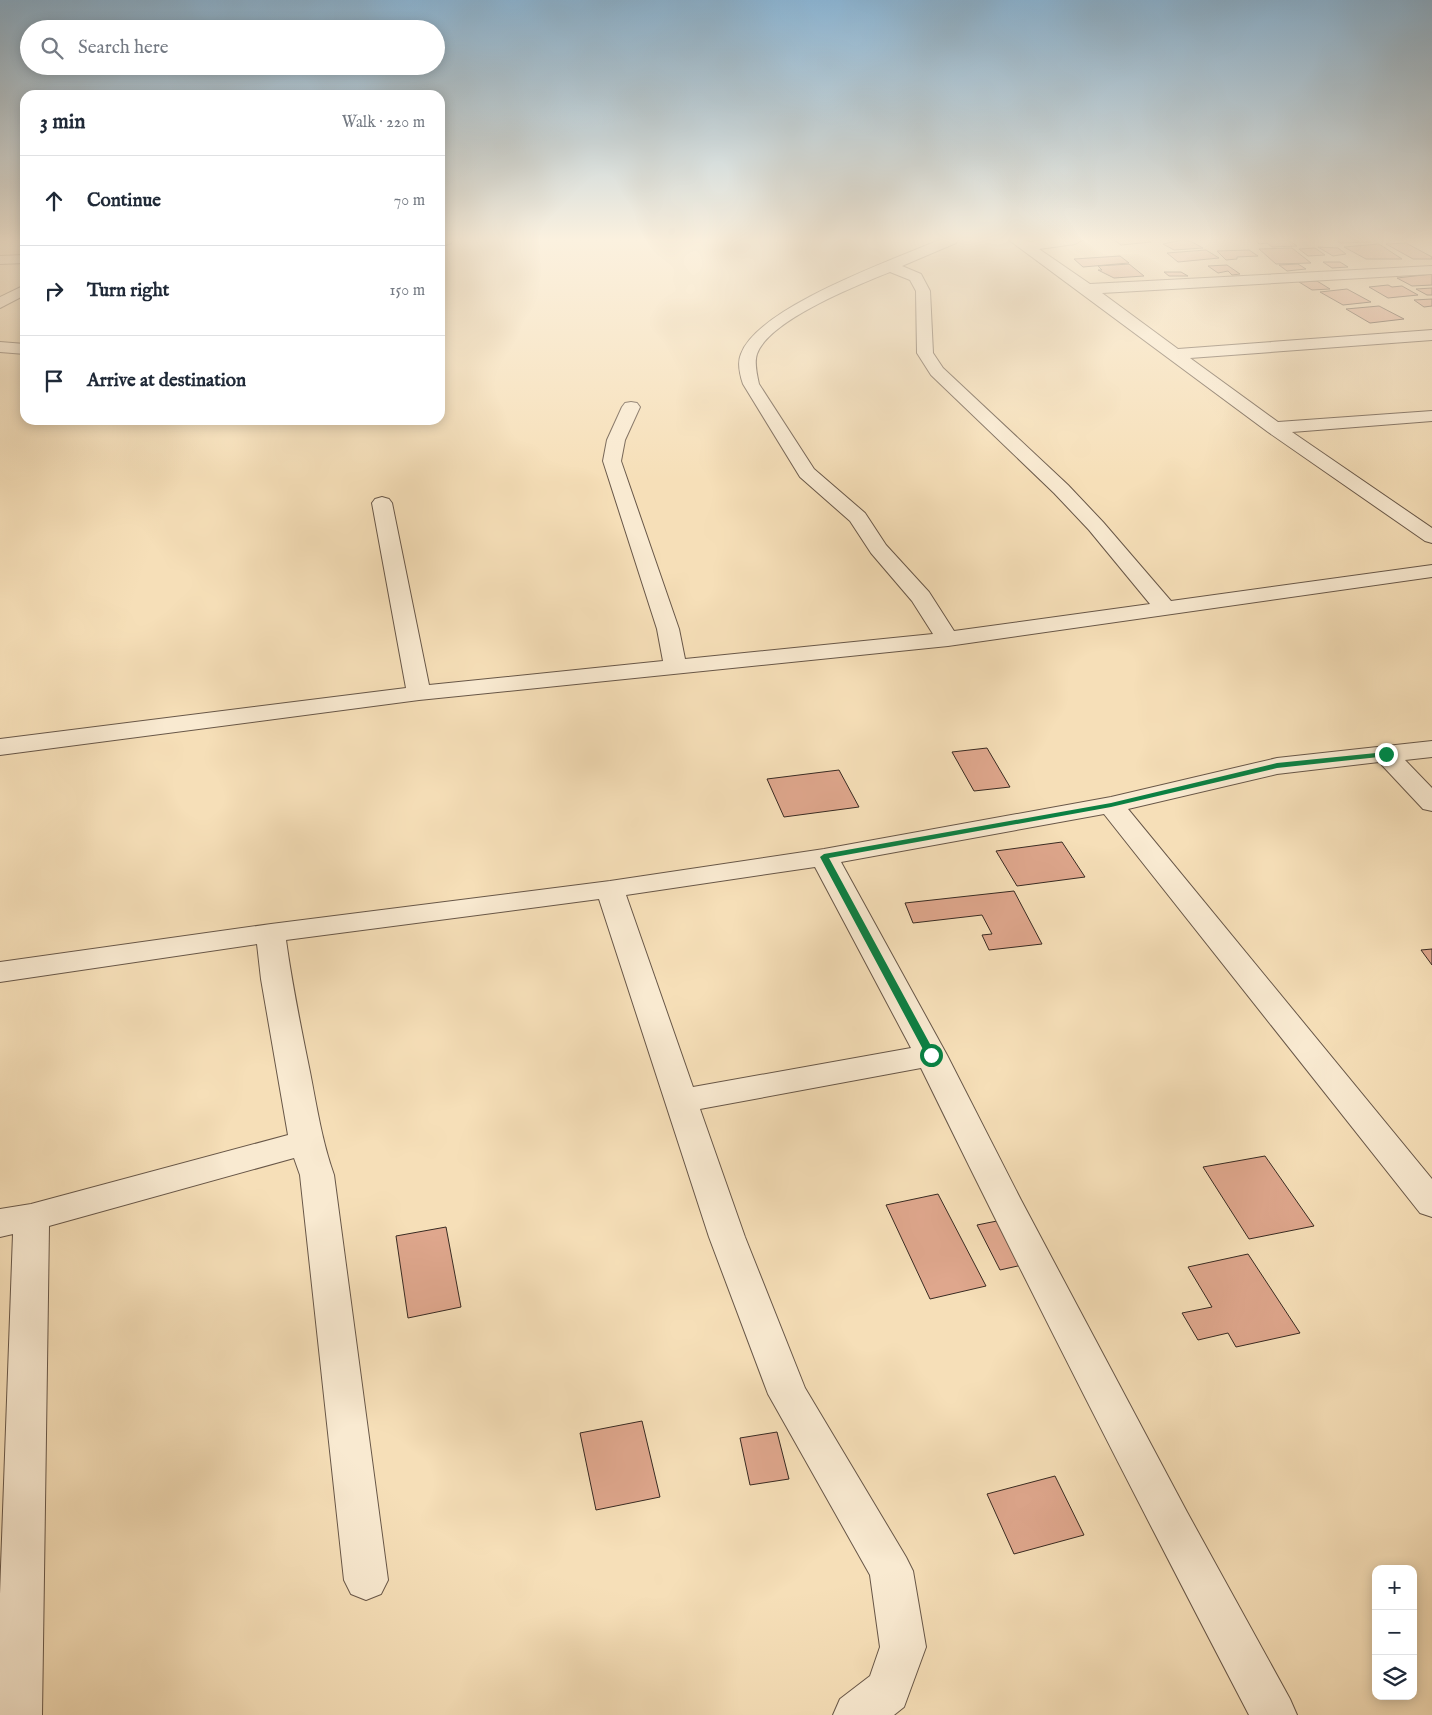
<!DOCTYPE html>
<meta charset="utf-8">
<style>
:root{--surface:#fff;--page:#f2f2f3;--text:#1f2937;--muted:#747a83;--line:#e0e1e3}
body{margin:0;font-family:"IM FELL English",serif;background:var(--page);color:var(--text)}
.controls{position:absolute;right:15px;bottom:15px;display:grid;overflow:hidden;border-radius:10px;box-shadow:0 2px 12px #0003}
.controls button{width:45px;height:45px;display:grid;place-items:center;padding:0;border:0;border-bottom:1px solid var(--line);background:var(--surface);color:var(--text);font:25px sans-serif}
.stop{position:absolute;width:15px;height:15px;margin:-11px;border:4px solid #0b8043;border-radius:50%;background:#fff}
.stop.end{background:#0b8043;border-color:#fff;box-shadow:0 1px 5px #0008}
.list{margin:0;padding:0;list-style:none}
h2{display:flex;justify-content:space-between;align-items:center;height:65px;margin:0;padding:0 20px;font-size:21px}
h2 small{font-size:16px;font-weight:400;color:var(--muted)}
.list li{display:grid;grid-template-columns:32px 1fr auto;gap:15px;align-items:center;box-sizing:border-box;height:90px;padding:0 20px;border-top:1px solid var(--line)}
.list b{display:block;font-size:19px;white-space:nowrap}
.list em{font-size:16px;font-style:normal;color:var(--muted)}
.icon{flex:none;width:28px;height:28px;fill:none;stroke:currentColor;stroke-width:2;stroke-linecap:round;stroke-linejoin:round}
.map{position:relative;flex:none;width:1432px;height:1715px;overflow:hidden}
.search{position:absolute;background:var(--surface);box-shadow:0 2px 12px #0003;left:20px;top:20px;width:425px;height:55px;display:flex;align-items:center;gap:12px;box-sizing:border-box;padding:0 18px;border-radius:28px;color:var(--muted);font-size:19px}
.panel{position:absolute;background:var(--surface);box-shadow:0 2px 12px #0003;left:20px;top:90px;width:425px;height:335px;border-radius:15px}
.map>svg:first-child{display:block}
.building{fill:#dfa78d;stroke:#382a22}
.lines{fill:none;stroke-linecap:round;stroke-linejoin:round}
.minor-casing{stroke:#685748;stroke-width:2}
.minor{fill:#f9ead1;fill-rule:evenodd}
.route{fill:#0b8043}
</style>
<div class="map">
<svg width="1432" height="1715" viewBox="0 0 1432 1715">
<rect width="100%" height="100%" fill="#f6dfb8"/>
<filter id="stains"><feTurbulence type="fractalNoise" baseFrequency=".004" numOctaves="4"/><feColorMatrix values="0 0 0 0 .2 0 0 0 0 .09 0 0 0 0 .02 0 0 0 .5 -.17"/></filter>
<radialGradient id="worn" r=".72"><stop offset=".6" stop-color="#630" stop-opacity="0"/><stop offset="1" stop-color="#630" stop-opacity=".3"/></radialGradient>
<!-- building -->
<g class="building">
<polygon points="1114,240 1148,240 1151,242 1121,245"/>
<polygon points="1181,240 1190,241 1203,248 1174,250 1163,244"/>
<polygon points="1255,240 1288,240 1297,246 1272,247 1267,243 1259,244"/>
<polygon points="1335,240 1369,240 1371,242 1340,243"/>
<polygon points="1406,243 1432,257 1432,259 1413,259 1386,244"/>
<polygon points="1379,244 1402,259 1366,259 1344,247"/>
<polygon points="1318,247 1338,248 1346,254 1333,256"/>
<polygon points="1292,248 1311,263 1276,264 1259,249"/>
<polygon points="1315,248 1325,255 1308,256 1299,249"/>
<polygon points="1206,250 1219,258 1178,262 1167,253"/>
<polygon points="1249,250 1258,256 1237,257 1237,259 1226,260 1217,251"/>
<polygon points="1120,256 1129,263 1083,267 1074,259"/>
<polygon points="1323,262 1340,262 1348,267 1332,268"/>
<polygon points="1129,264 1144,276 1114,278 1098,270 1102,270 1098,266"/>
<polygon points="1298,264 1306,269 1287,271 1279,265"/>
<polygon points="1227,265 1240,274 1232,275 1228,271 1218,273 1208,266"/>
<polygon points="1164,272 1181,272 1188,276 1169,276"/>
<polygon points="1432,274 1432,285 1412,286 1397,278"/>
<polygon points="1317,281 1330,289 1312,290 1299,282"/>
<polygon points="1388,285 1392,287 1402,286 1418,295 1388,298 1369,287"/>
<polygon points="1432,288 1432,295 1427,295 1416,289"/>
<polygon points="1347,289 1371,302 1343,305 1320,292"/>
<polygon points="1432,299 1432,306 1424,307 1414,300"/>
<polygon points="1379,306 1404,319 1370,323 1346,309"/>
<polygon points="987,748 1010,787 974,791 952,752"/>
<polygon points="839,770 859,807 784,817 767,779"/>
<polygon points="1062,842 1085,877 1017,886 996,851"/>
<polygon points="1014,891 1042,944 989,950 982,935 992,934 982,915 913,923 905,903"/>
<polygon points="1432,949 1432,965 1421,950"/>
<polygon points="1265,1156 1314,1226 1249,1239 1203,1167"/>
<polygon points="938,1194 986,1286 930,1299 886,1205"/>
<polygon points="1007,1219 1031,1263 1000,1270 977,1225"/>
<polygon points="446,1227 461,1307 408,1318 396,1236"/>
<polygon points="1248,1254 1300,1333 1236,1347 1228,1333 1198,1340 1182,1313 1212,1307 1188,1267"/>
<polygon points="642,1421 660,1497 596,1510 580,1433"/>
<polygon points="777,1432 789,1479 750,1485 740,1438"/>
<polygon points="1055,1476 1084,1535 1014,1554 987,1494"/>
</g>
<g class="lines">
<!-- minor casing -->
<g class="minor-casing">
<g id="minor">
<polygon points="440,240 453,240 451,243 440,247"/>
<path d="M939,240H958L956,243L902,266L921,274L930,291L933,353L943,368L1068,485L1103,522L1171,601L1432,565V577L948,646L419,700L0,755V739L406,688L372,503L375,499L382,497L389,499L392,503L429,685L663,661L657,629L603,461L607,440L622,407L625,403L631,402L637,403L640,407L625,440L621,461L679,629L685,659L933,634L912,601L871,553L850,521L800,477L743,384C740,375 737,363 741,354C758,307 893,260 939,240ZM890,272L910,280L916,291L917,353L931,375L1054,493L1089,530L1150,604L954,631L929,592L886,545L865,513L814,469L759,384C757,375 754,363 757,354C769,320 858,285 890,272Z"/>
<polygon points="1009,240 1025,240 1029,242 1045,240 1082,240 1075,244 1039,249 1090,284 1432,266 1432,274 1102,293 1178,349 1432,330 1432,340 1190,358 1278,422 1432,411 1432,421 1292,432 1432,528 1432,543 1425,541 1268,432"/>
<polygon points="25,255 25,263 0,264 0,256"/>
<polygon points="25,285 25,295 0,308 0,297"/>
<polygon points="0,342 25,344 25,354 0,352"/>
<path d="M1432,741V757L1405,760L1432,788V811L1423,809L1379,762L1277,774L1128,809L1432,1179V1217L1420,1213L1104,814L841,862L947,1055L1021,1200L1187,1512L1290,1699L1297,1715H1249C1137,1501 1027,1285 921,1068L700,1109L745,1237L805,1388L906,1557L913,1571L926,1647L904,1707L894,1715H833L840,1699L870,1676L880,1647L870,1575L768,1394L709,1237L599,899L286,940C292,984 301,1028 310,1072C317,1108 322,1141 334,1175L388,1580L381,1594L366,1600L351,1594L344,1580L300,1175L294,1158L49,1226L42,1715H0V1594L13,1234L0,1237V1209L31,1204L288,1135L261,979L257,944L0,982V962L271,924L610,881L824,849L1111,797L1277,758ZM815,867L911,1048L693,1087L626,895Z"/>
</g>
</g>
<!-- minor -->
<use href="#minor" class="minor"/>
</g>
<!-- sky -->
<linearGradient id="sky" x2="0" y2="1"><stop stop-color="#8bb6d6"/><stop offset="0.5" stop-color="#fbf1df"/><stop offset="1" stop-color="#fbf1df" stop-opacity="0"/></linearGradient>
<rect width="1432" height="480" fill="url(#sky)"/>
<!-- route -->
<polygon class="route" points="1386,752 1388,753 1388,756 1277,768 1111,807 829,858 936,1055 931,1058 926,1055 820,857 824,854 1111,803 1277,763"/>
<rect width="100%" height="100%" filter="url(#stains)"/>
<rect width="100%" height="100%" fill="url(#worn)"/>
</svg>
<div class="controls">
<button>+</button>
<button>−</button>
<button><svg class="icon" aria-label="layers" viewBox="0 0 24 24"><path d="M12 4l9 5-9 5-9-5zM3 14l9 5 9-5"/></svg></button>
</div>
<div class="stop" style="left:931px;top:1055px"></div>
<div class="stop end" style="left:1386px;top:754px"></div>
<div class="search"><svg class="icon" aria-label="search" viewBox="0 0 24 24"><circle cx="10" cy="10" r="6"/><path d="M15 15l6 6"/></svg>Search here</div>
<section class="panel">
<h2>3 min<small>Walk · 220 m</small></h2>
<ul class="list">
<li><svg class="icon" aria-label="ahead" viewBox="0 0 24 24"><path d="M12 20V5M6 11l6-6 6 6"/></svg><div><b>Continue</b></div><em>70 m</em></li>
<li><svg class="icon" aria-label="right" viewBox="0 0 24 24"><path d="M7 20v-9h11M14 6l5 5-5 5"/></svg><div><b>Turn right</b></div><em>150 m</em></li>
<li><svg class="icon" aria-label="arrive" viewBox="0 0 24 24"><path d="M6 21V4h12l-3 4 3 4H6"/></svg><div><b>Arrive at destination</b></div></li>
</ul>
</section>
</div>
